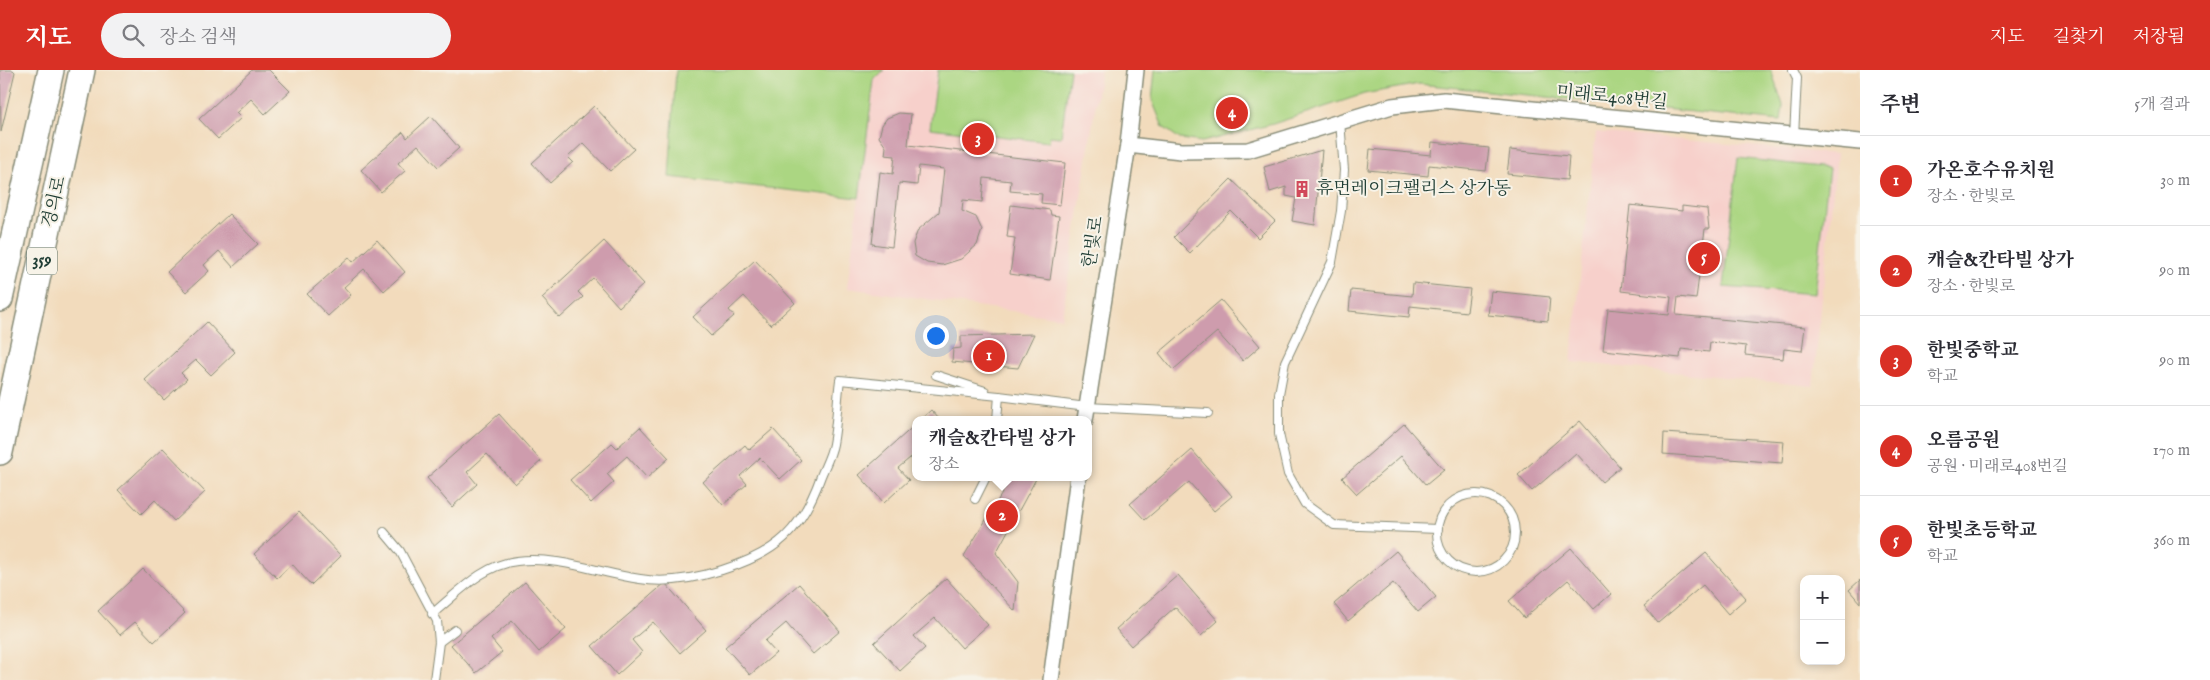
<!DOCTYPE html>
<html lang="ko">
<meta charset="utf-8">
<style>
:root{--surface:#fff;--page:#f2f2f3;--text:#2b2b33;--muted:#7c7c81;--line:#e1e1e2;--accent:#d93025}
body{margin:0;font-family:"IM FELL English","Noto Serif KR",serif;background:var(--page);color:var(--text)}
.controls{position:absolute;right:15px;bottom:15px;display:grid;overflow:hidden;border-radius:10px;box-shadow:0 2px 8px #0003}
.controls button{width:45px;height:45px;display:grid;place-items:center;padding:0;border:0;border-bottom:1px solid var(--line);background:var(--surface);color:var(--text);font:25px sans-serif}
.you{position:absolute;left:935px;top:265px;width:18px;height:18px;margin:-12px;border:4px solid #fff;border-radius:50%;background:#1a73e8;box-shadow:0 0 0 8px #1a73e833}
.badge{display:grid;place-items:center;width:32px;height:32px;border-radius:50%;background:var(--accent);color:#fff;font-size:16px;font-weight:700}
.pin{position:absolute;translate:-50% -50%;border:2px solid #fff;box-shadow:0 1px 5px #0006}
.popup{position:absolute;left:912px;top:346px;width:180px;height:65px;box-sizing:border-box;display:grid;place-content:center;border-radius:10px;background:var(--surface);filter:drop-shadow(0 1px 4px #0005);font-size:16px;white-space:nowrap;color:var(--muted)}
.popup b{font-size:19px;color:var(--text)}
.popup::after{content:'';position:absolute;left:50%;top:100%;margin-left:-10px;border:10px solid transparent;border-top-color:var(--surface)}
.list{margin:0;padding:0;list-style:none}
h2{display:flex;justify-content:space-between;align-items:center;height:65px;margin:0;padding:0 20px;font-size:21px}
h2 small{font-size:16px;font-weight:400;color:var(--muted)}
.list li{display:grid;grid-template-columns:32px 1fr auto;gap:15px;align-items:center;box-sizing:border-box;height:90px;padding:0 20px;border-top:1px solid var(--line)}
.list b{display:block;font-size:19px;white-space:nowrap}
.list p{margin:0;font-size:16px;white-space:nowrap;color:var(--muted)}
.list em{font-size:16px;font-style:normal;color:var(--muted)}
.icon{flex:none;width:28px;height:28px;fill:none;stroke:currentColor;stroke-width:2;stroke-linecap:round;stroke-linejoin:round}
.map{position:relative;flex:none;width:1860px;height:610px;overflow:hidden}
header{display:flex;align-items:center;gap:30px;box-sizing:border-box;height:70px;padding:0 25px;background:var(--accent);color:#fff}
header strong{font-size:24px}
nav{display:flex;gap:28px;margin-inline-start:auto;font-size:18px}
.search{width:350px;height:45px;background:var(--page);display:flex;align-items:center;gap:12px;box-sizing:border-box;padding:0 18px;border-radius:28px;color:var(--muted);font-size:19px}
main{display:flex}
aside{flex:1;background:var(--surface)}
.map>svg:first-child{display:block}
.built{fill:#f7d0cb}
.green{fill:#abd682;stroke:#658a5b}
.building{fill:#ce9cad}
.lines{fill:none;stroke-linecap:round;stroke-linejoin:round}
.lane-casing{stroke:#888c78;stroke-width:10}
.street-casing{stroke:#888c78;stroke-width:18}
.primary-casing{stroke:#888c78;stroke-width:28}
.lane{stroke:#fff;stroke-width:8}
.street{stroke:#fff;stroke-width:15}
.primary{stroke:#fff;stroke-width:25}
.labels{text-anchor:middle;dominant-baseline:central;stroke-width:4;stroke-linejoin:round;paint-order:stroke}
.shield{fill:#f7f3e8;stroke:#60746a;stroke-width:1}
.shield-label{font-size:16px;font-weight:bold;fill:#1f3d34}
.street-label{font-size:18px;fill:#1f3d34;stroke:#f7f3e8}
.poi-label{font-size:18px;fill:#1f3d34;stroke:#f7f3e8;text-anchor:start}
</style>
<header>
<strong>지도</strong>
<div class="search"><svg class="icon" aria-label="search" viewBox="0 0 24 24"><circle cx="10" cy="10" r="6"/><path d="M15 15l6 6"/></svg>장소 검색</div>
<nav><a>지도</a><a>길찾기</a><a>저장됨</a></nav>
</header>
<main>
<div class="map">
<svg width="1860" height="610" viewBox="0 0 1860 610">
<rect width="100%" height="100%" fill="#f7f3e8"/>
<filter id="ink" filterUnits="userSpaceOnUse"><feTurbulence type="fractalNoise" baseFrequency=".02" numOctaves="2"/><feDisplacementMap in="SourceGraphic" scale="10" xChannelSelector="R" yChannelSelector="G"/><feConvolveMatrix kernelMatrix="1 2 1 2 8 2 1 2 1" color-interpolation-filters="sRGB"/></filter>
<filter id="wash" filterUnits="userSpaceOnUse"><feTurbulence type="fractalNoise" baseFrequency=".0096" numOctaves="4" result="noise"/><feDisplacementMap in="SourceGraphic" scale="20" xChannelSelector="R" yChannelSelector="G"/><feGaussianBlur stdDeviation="1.12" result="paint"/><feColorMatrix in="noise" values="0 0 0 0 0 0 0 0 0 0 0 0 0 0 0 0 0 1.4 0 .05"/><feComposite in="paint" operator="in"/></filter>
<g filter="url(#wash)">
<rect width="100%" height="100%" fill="#f2dbbc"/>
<!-- built -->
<g class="built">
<polygon points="884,0 1101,0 1062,248 847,218 874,10"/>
<polygon points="1596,62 1837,84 1813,316 1571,292"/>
</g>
<!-- green -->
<g class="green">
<polygon points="676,0 884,0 874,10 859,128 669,107"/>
<polygon points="938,0 1070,0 1061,67 1050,66 1049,72 930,58"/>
<polygon points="1155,0 1771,0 1783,35 1781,51 1419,14 1364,24 1273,54 1202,72 1180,69 1163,57 1152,30"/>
<polygon points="1738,88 1829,98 1815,224 1723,217"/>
</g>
<g id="blocks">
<!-- building -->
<g class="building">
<polygon points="0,0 13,0 15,2 1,62"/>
<polygon points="252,0 269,0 290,21 265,44 251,29 236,43 241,48 218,69 199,49"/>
<polygon points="594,36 634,79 610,101 583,73 568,87 573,92 550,113 532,93"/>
<polygon points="899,43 911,44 908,75 1065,93 1060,135 1041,133 1042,124 1010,121 1011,111 984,108 982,132 963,130 962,141 976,147 982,160 977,175 961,189 942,195 927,193 915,186 913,173 918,160 939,142 944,99 919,96 917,115 899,113 892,177 872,174 880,102 893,104 895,86 885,85 886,77 879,67 882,55 887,48"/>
<polygon points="431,46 459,78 438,97 418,75 398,93 405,101 381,122 361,100 403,62 407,68"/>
<polygon points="1432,72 1489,78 1486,101 1429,95 1428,106 1368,100 1370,79 1431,85"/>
<polygon points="1322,80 1315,155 1292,151 1296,128 1286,126 1286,117 1270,122 1264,97"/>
<polygon points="1510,80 1569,86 1567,110 1507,104"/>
<polygon points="1231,109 1275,151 1258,168 1231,141 1190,183 1174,167"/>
<polygon points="1011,135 1050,140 1051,145 1059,146 1050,210 1010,204 1015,168 1007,167"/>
<polygon points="1630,135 1682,141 1682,136 1707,139 1709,159 1705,159 1696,229 1678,227 1676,245 1805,257 1802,281 1784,279 1783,289 1745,285 1746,276 1710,272 1709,282 1681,279 1680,288 1603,280 1608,239 1669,245 1671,227 1621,221"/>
<polygon points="229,144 258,174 233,197 219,181 204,195 209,201 186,222 167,202"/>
<polygon points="377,170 405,202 384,221 364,199 344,217 351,225 328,246 307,224 349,187 353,192"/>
<polygon points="604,171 644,214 619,237 593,208 578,222 583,227 560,248 542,228"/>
<polygon points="755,190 795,233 771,255 744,226 729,240 734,246 711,266 693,247"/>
<polygon points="1413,213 1470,219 1467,242 1410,236 1409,247 1349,241 1351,220 1412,226"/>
<polygon points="1491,221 1550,227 1548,251 1488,245"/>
<polygon points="1221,230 1260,276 1243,291 1217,262 1173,300 1159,283"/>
<polygon points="207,252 235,282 211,305 196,290 181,303 187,309 164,330 145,310"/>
<polygon points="1034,264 1018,298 952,292 953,279 961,278 961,266"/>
<polygon points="931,340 940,350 920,350"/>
<polygon points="499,344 541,391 515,414 487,384 467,402 477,414 452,437 427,408"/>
<polygon points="1580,351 1620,397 1602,412 1576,383 1532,421 1518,405"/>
<polygon points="916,354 916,383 898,398 909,410 884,433 859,405"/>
<polygon points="1404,354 1444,400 1426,415 1401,386 1357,424 1342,408"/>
<polygon points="640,357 669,388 647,408 627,386 607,404 614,412 591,433 570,410 612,373 617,378"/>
<polygon points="773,359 801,390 780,409 760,388 740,406 747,414 723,435 703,412 745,375 749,380"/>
<polygon points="1664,363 1784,371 1782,393 1663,384"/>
<polygon points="163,378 205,422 174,451 155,430 141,444 118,420"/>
<polygon points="1192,380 1232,426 1214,441 1189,412 1145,450 1130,434"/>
<polygon points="1012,407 1037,407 996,483 1018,512 1015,541 964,486"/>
<polygon points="299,442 341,486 311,515 292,494 277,508 254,484"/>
<polygon points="1571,478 1611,524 1594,539 1568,510 1524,548 1509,531"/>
<polygon points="1396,481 1436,527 1418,542 1393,513 1348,551 1334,534"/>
<polygon points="1706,483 1746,528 1728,544 1703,515 1658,553 1644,536"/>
<polygon points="143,499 185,543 154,572 135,552 120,565 98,541"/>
<polygon points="1178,505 1218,551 1201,566 1175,537 1131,576 1116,559"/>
<polygon points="946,508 988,555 962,578 935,548 914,566 925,578 900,601 874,573"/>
<polygon points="1860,510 1860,533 1849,520"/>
<polygon points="525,512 566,559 539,582 512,551 491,569 502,582 476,603 451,575"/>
<polygon points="665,513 706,560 680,583 653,552 632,570 642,582 617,605 592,576"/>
<polygon points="799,514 840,561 813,584 786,553 765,571 776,583 750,605 725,577"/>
</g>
</g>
</g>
<g filter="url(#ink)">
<use href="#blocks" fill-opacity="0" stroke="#888c78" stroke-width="1"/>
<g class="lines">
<!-- lane casing -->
<g class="lane-casing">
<g id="lane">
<polyline points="1793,0 1797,8 1794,66"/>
<polyline points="1340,52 1344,100 1341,141 1332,192 1285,292 1279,324 1279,364 1288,404 1305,434 1334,455 1438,459"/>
<polyline points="936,305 985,321"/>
<polyline points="997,350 999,326 1087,337 1208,343"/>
<circle cx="1476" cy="463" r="39"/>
<polyline points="975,429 986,407"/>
<polyline points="384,462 400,481 437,551 439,572 434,610"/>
<path d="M432,544C458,523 482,495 517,491C559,486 599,503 640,509C668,514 696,508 722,500C777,483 802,460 821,406C825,396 831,385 833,374C837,353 837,331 840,310L999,326"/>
<polyline points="439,572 455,560"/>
</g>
</g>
<!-- street casing -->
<g class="street-casing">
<g id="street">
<polyline points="1128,75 1181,81 1248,80 1392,36 1444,30 1860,72"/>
<polyline points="1085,350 1128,75 1136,0"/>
<polyline points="1051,610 1078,407"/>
</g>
</g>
<!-- primary casing -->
<g class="primary-casing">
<g id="primary">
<polyline points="0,229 51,0"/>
<polyline points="0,382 82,0"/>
</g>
</g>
<!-- lane -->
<use href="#lane" class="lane"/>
<!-- street -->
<use href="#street" class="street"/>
<!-- primary -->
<use href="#primary" class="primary"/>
</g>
</g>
<!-- icons -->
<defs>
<g id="building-bare" transform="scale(1.35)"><path d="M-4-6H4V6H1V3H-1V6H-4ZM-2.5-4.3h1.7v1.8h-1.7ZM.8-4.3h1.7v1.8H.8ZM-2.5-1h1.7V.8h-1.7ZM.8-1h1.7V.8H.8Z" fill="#d1495b" stroke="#f7f3e8" stroke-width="2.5" paint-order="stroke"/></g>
</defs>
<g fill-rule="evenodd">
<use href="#building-bare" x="1302" y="119"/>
</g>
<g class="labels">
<!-- shield labels -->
<rect class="shield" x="27" y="177.5" width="30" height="27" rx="4"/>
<g class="shield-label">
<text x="42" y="191">359</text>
</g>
<!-- street labels -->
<g class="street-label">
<text transform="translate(1612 28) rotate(6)">미래로408번길</text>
<text transform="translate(55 132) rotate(-77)">경의로</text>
<text transform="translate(1094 172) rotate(-81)">한빛로</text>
</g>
<!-- poi labels -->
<g class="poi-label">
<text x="1316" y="119">휴먼레이크팰리스 상가동</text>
</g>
</g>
</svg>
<div class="controls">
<button>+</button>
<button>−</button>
</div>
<div class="you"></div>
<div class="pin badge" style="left:989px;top:286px">1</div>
<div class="pin badge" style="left:1002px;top:446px">2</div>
<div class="popup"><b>캐슬&amp;칸타빌 상가</b>장소</div>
<div class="pin badge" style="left:978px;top:69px">3</div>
<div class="pin badge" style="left:1232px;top:43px">4</div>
<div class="pin badge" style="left:1704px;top:188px">5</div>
</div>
<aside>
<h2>주변<small>5개 결과</small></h2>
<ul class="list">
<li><span class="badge">1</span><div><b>가온호수유치원</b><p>장소 · 한빛로</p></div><em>30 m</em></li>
<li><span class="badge">2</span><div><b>캐슬&amp;칸타빌 상가</b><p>장소 · 한빛로</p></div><em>90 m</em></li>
<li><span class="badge">3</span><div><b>한빛중학교</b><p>학교</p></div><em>90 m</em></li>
<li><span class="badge">4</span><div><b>오름공원</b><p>공원 · 미래로408번길</p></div><em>170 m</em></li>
<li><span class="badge">5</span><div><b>한빛초등학교</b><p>학교</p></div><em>360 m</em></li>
</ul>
</aside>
</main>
